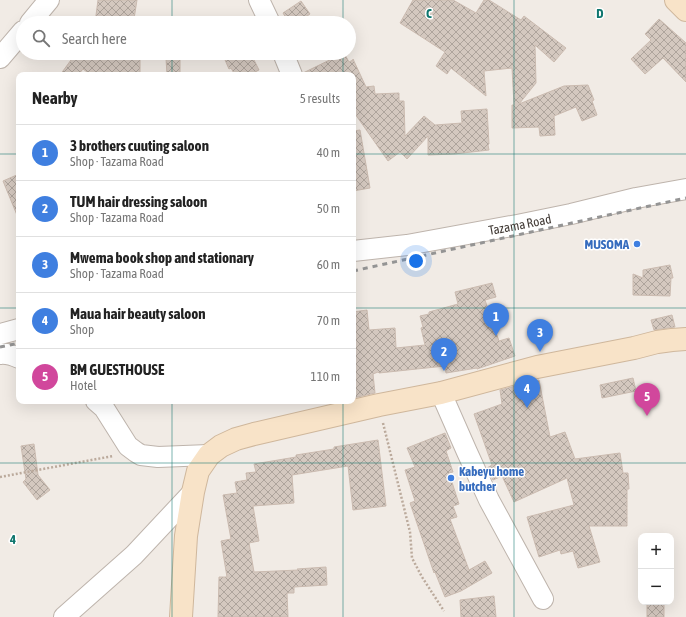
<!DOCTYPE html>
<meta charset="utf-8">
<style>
:root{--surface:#fff;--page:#f6f6f6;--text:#222;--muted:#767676;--line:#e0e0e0;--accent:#e32a33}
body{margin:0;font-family:"Asap Condensed",sans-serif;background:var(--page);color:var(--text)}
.controls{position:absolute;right:12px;bottom:12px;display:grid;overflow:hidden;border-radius:8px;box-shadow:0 4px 16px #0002}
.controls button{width:36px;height:36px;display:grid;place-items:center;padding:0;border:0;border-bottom:1px solid var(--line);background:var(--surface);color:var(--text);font:20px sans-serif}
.you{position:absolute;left:416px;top:261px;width:14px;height:14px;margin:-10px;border:3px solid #fff;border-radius:50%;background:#1a73e8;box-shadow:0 0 0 6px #1a73e833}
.badge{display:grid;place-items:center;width:26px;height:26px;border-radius:50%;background:var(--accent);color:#fff;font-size:13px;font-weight:700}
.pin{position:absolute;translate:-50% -33px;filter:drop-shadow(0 1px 2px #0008)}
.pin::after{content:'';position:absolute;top:21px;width:14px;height:12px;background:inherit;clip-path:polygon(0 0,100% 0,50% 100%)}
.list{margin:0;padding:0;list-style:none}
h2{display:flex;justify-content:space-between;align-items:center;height:52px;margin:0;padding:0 16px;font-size:17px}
h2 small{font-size:13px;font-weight:400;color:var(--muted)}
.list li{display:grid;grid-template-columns:26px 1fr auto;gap:12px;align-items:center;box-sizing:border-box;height:56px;padding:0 16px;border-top:1px solid var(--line)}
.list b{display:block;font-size:15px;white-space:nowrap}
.list p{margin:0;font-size:13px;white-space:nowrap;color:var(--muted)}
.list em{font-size:13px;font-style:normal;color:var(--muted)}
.icon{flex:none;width:22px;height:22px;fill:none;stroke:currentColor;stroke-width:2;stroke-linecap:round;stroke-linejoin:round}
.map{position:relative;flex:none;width:686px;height:617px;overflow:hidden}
.search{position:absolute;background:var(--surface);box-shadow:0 4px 16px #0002;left:16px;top:16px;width:340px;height:44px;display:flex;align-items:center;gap:10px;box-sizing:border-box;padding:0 14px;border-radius:22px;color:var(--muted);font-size:15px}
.panel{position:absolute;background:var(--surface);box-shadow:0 4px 16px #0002;left:16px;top:72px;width:340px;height:332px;border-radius:8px}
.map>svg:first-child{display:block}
.building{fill:url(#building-cross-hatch);stroke:#cbbbb0}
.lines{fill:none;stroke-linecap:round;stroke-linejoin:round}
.street-casing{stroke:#beb4ac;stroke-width:22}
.secondary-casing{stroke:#cfb79c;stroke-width:24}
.path{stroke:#bbaa9c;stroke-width:2.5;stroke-dasharray:2 2;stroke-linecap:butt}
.street{stroke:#fff;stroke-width:20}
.secondary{stroke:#f8e3c8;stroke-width:22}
.rail{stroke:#949494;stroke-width:3;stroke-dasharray:5 5;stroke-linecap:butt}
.grid{fill:none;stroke:#0f766e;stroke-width:1;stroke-opacity:0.55}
.shop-dot{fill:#3f7fe0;stroke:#fff;stroke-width:1.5}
.labels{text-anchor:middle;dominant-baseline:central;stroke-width:3;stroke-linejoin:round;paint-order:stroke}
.street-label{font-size:13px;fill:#423b36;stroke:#fff}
.shop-label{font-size:13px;font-weight:bold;fill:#366cbe;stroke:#fff;text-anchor:end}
.grid-label{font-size:13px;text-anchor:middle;font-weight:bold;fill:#0f766e;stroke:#fff;stroke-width:3;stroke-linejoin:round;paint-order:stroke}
</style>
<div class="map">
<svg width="686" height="617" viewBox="0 0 686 617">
<defs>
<pattern id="building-cross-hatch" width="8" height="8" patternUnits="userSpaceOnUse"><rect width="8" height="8" fill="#d4c8bf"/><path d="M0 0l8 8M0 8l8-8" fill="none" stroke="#aea49c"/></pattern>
</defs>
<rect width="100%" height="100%" fill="#f1ebe5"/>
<!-- building -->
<g class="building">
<polygon points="98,0 137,0 134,19 131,19 130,23 95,23"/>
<polygon points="413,0 453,0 476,13 484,0 489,0 521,20 524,16 566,48 554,62 535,45 536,83 519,104 564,86 588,85 594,100 592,101 597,115 582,121 576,107 554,116 555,135 540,136 539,127 512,128 512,105 514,105 512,68 484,71 486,96 451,68 447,74 436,66 445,52 400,23"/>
<polygon points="301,1 310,14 297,23 289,23 283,13"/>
<polygon points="659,19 686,43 686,82 663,58 645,74 631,59 651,40 645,34"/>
<polygon points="76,53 81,53 85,56 140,56 140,75 91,75 83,69 78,75 60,75 71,60 66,56 74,56"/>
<polygon points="222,53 257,53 252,56 259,70 249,75 235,75 231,68 229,69"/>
<polygon points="344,53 349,62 353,60 353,59 366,87 374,86 375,94 399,93 399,101 404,101 405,136 424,116 435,125 462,123 461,111 487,109 489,144 488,145 489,150 454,154 428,155 428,136 407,159 400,152 388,161 353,111 353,75 303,75 303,73"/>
<polygon points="166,58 180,58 180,75 167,75"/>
<polygon points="360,130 370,188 353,191 353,131"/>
<polygon points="19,174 19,220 3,181"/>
<polygon points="670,265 673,278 671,278 670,296 633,295 633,274 643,278 643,270"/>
<polygon points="492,283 496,297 485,300 499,341 509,338 515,356 477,369 477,368 446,373 445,366 379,373 378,372 373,374 375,393 353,398 353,312 367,310 369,330 395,328 396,348 425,345 421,328 423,327 420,316 429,314 429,312 458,304 455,292"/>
<polygon points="672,315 675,327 654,330 651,320"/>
<polygon points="633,378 636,391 602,398 600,385"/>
<polygon points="539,380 550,437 565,432 575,459 620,453 623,473 628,473 629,489 627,489 627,526 589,526 600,562 578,568 573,551 561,554 560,550 539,557 527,517 574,505 567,478 514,502 502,476 493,480 487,468 492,465 474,414 502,404 500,390"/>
<polygon points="445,433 451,448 446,451 453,472 449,473 459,504 453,506 457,517 450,519 469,570 485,561 492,573 461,591 445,597 435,572 434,573 410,503 415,501 405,470 415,467 407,448"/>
<polygon points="378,440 386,506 353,510 348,466 292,475 294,503 253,506 259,541 249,543 254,572 298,570 297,569 326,567 327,585 294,587 294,593 287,593 288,617 218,617 219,577 227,577 221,541 231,539 223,495 237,493 235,482 247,480 246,473 256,472 254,464 296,457 296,455 334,449 334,447"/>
<polygon points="34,444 38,475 50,490 37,500 23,482 26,479 21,446"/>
<polygon points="494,596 496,617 461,617 460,600"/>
<rect x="647" y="602" width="17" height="15"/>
</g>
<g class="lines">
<!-- street casing -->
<g class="street-casing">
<g id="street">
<polyline points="259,0 270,23"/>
<polyline points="30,23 49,0"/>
<polyline points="283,53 292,75"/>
<polyline points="0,58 23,31"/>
<path id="s1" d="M353,251L407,245L517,225L571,214L636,198L686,189"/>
<polyline points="0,334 19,329"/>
<path d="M0,354C7,353 12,355 19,358"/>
<polyline points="441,393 467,452 489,500 543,599"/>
<polyline points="96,401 104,408 128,446 136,452 141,455 158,457 209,455"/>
<polyline points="64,617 134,555 193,492"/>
</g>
</g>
<!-- secondary casing -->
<g class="secondary-casing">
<g id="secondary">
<polyline points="676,0 686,10"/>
<polyline points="181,617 186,536 193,492 198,471 209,455 221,446 236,439 254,434 379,405 441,393 537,367 634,348 657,342 672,340 686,339"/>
</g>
</g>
<!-- path -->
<g class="path">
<polyline points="383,423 410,532 412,558 422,577 444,611"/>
<polyline points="0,477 113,456"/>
</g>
<!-- street -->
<use href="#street" class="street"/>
<!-- secondary -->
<use href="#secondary" class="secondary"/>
<!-- rail -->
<g class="rail">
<polyline points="353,271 686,198"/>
<polyline points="0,347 19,343"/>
</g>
</g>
<!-- grid -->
<path class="grid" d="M172,0V23M343,0V23M514,0V617M172,53V75M343,53V75M0,154H19M353,154H686M0,308H19M353,308H686M172,401V617M343,401V617M0,463H686"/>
<!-- markers -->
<g class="shop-dot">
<circle cx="637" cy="244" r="4"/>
<circle cx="451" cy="478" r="4"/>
</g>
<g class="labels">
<!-- street labels -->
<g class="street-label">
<text stroke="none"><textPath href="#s1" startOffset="169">Tazama Road</textPath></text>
</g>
<!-- shop labels -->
<g class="shop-label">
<text x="629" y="244">MUSOMA</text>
<text x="459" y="471" text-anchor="start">Kabeyu home<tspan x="459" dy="15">butcher</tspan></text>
</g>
</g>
<g class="grid-label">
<text x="429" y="18">C</text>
<text x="600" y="18">D</text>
<text x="13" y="544">4</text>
</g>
</svg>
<div class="controls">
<button>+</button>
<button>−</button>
</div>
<div class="you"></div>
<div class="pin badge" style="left:496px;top:336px;background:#3f7fe0">1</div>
<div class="pin badge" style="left:444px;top:371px;background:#3f7fe0">2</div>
<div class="pin badge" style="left:540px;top:352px;background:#3f7fe0">3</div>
<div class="pin badge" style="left:527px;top:408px;background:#3f7fe0">4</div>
<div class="pin badge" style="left:647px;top:416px;background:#d1479c">5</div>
<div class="search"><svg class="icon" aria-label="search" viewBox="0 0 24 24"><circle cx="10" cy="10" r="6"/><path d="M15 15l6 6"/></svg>Search here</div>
<section class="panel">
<h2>Nearby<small>5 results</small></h2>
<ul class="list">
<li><span class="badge" style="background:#3f7fe0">1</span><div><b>3 brothers cuuting saloon</b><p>Shop · Tazama Road</p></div><em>40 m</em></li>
<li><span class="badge" style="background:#3f7fe0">2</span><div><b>TUM hair dressing saloon</b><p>Shop · Tazama Road</p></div><em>50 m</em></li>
<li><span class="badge" style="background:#3f7fe0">3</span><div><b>Mwema book shop and stationary</b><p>Shop · Tazama Road</p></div><em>60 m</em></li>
<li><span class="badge" style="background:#3f7fe0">4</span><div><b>Maua hair beauty saloon</b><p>Shop</p></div><em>70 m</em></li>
<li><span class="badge" style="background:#d1479c">5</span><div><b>BM GUESTHOUSE</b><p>Hotel</p></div><em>110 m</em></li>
</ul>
</section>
</div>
